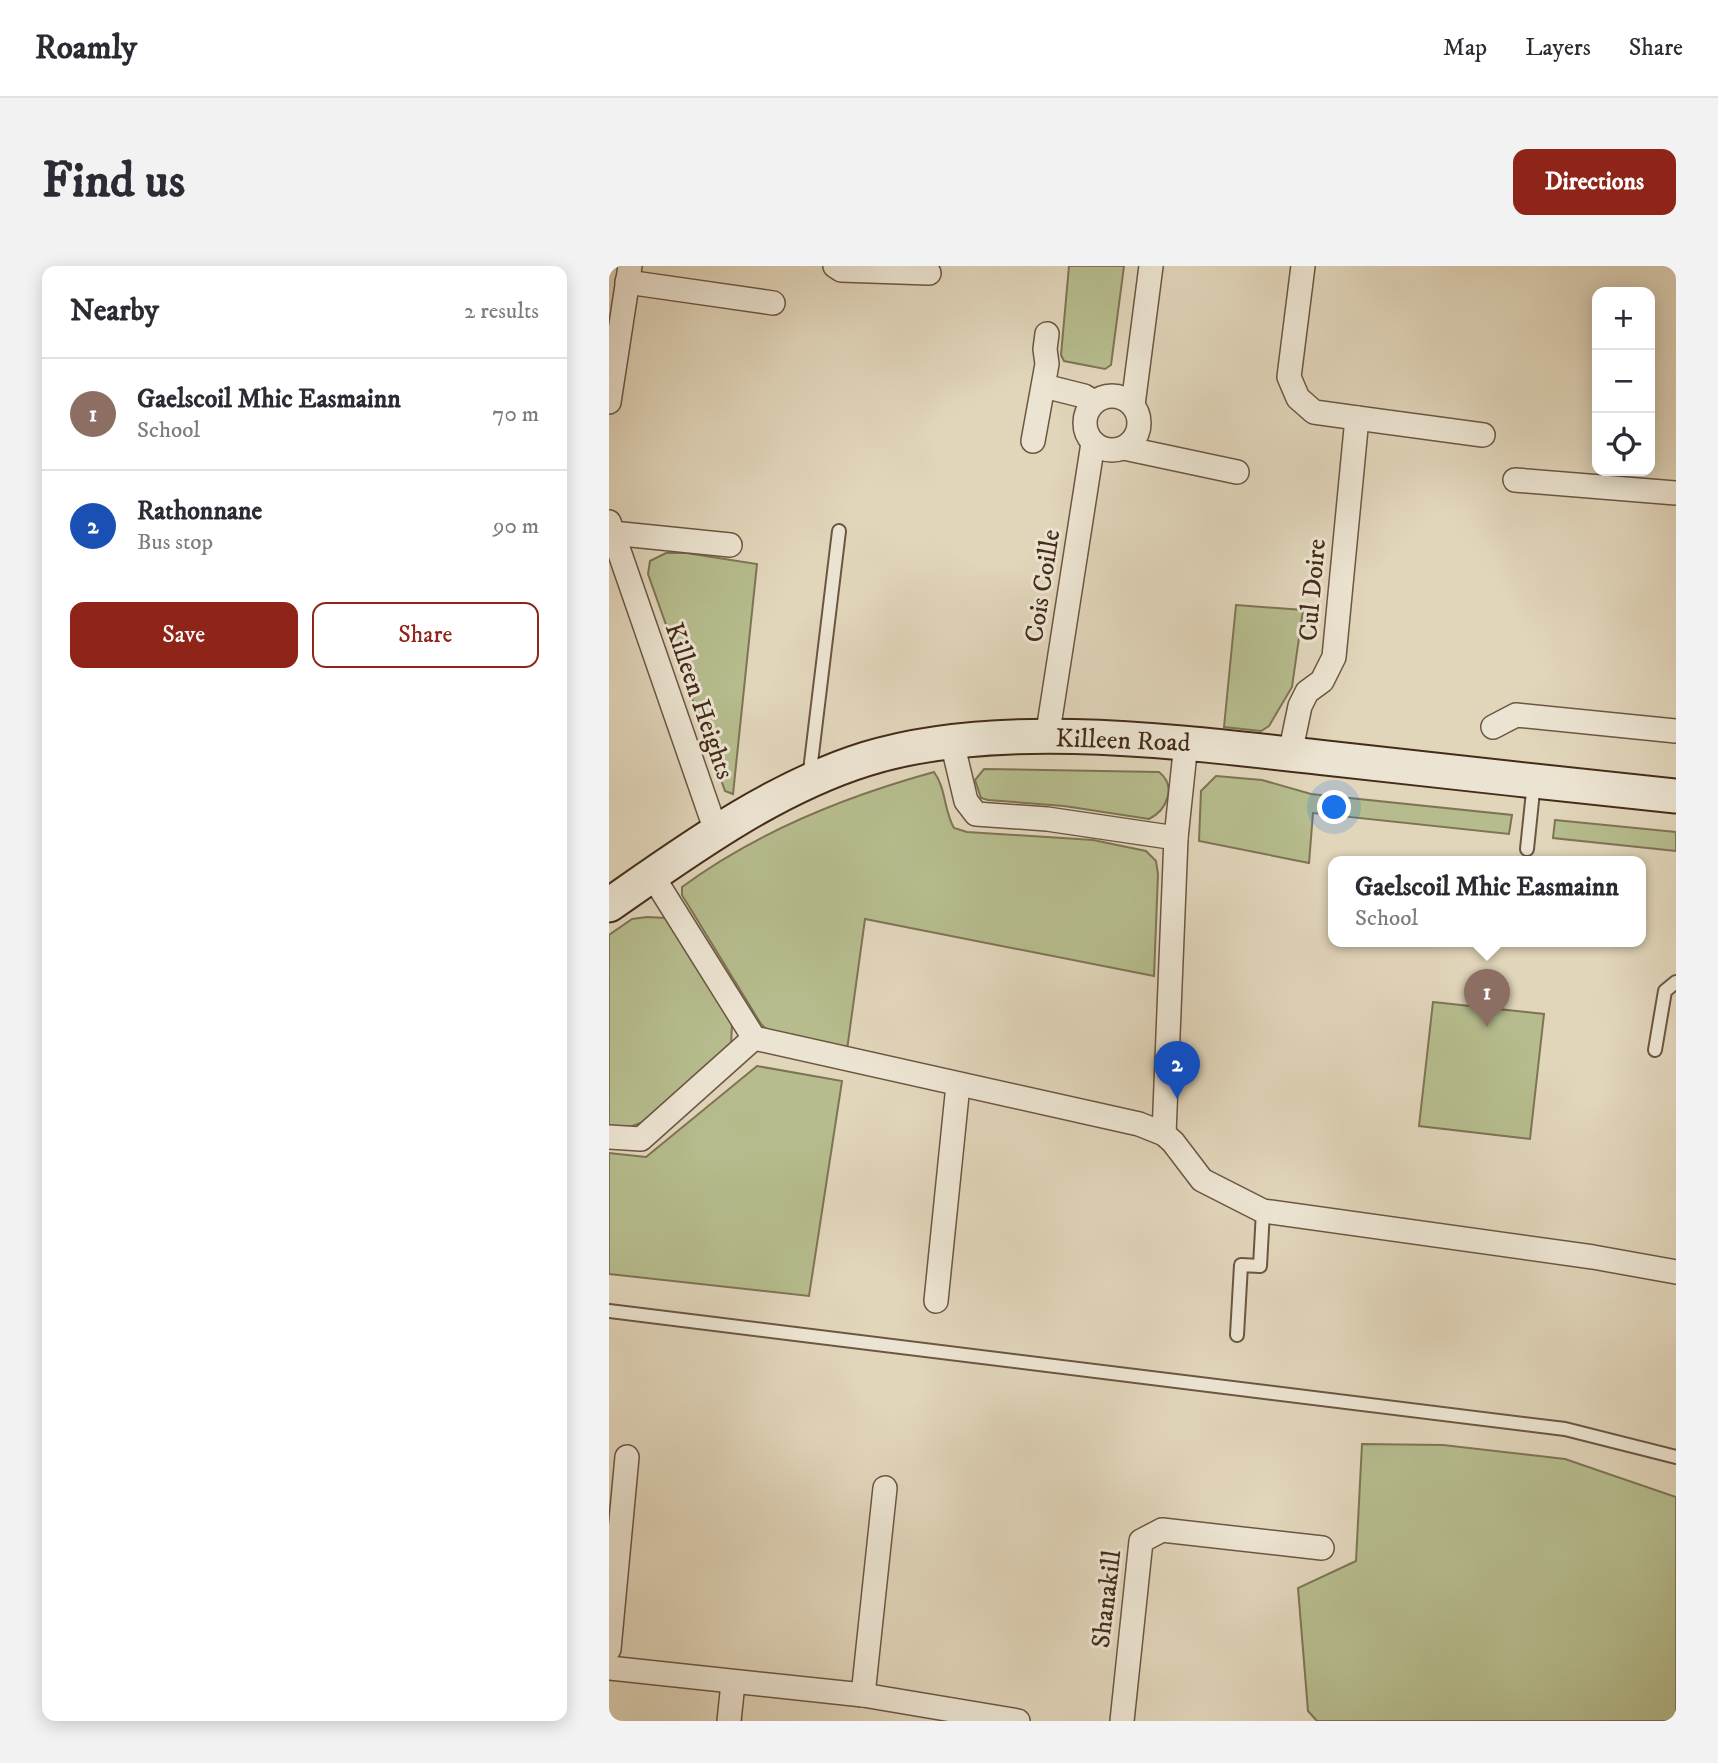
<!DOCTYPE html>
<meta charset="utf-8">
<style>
:root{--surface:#fff;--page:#f2f2f3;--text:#2b2b33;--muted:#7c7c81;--line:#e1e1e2;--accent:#8f2418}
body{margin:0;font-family:"IM FELL DW Pica",serif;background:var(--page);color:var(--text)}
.controls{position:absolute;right:21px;top:21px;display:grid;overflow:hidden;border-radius:14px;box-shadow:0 4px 18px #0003}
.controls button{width:63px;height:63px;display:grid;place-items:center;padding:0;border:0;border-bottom:2px solid var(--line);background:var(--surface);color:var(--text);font:35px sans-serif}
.you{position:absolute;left:726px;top:542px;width:24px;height:24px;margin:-18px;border:5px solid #fff;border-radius:50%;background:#1a73e8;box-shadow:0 0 0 10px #1a73e833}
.badge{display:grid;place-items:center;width:46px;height:46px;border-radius:50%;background:var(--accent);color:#fff;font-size:23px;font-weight:700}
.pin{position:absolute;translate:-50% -58px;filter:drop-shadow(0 2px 4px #0008)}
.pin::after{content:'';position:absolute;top:37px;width:24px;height:21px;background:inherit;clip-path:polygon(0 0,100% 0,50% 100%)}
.popup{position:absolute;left:719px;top:590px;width:318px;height:91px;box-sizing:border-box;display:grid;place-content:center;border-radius:14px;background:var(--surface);filter:drop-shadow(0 2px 5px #0005);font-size:23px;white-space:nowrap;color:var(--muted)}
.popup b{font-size:26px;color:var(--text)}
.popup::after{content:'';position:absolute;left:50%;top:100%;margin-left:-14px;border:14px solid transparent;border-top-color:var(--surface)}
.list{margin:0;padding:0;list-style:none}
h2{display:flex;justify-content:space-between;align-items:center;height:91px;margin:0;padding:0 28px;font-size:30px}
h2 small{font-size:23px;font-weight:400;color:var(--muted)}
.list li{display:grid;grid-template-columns:46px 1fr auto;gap:21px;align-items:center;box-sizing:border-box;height:112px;padding:0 28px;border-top:2px solid var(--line)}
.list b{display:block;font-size:26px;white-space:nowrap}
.list p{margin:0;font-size:23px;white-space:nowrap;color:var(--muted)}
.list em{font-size:23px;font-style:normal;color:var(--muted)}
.actions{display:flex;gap:14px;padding:21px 28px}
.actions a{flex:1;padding:16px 0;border:2px solid var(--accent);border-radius:14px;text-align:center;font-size:24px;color:var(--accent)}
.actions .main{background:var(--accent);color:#fff}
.icon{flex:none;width:38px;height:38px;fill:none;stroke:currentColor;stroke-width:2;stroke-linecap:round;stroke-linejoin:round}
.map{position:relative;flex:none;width:1067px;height:1455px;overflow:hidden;border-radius:14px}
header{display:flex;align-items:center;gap:42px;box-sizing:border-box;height:98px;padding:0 35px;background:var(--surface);border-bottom:2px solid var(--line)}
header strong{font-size:33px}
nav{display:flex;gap:38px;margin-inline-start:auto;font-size:24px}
.intro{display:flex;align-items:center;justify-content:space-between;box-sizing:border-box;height:168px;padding:0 42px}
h1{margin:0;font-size:49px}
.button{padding:18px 32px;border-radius:14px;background:var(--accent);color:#fff;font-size:24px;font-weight:700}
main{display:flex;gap:42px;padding:0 42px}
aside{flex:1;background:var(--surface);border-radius:14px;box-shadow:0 4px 18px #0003}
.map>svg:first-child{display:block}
.green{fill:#b6bc8d;stroke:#7e7454;stroke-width:2}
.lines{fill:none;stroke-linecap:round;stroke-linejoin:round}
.lane-casing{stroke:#6c5642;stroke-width:16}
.street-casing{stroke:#6c5642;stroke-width:26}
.secondary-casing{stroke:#452c1a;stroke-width:37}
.lane{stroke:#ece4d2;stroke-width:12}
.street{stroke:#ece4d2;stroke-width:23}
.secondary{stroke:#ece4d2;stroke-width:33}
.labels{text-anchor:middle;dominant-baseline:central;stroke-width:6;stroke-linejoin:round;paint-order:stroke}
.street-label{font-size:26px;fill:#452c1a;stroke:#ece4d2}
</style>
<header>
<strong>Roamly</strong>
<nav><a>Map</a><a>Layers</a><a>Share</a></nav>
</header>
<div class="intro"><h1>Find us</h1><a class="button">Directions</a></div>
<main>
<aside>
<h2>Nearby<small>2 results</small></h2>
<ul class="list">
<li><span class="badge" style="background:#8d6e63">1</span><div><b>Gaelscoil Mhic Easmainn</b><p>School</p></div><em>70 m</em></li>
<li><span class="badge" style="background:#1a4fb4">2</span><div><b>Rathonnane</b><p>Bus stop</p></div><em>90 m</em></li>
</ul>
<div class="actions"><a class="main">Save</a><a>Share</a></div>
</aside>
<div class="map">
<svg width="1067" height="1455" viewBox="0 0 1067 1455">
<rect width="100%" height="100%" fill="#e1d5ba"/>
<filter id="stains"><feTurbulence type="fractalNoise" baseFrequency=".00286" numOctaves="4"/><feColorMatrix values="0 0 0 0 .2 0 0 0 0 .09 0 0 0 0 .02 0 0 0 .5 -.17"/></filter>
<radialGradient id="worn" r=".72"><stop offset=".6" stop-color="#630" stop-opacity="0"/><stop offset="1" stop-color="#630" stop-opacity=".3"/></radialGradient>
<!-- green -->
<g class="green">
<polygon points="460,0 515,0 502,99 496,103 455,95 452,89"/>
<polygon points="57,287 77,287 148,298 124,528 116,525 39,308 41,295"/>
<polygon points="627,339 694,344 683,421 660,460 652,465 615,461"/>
<path d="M375,503L550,506C568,520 558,544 540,553L455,540L379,534L372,532L366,514Z"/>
<path d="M325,506C337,522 335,545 345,562L358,566L484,574L537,585L547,595L549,608L545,710L256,653L238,784L164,770L152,758L73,629V621C146,567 238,530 325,506Z"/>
<polygon points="607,510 653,514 702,528 903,549 900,568 704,547 700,597 590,575 592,525"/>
<polygon points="946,554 1067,566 1067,585 944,572"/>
<polygon points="38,651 58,652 123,759 122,779 34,856 18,862 0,860 0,669 23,653"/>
<polygon points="824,736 935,748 921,873 810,860"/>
<polygon points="148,800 233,815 200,1030 0,1008 0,887 37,891"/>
<polygon points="753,1178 834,1179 956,1193 1067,1231 1067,1455 708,1455 699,1445 689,1322 747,1295"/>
</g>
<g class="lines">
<!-- lane casing -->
<g class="lane-casing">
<g id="lane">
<polyline points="200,513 230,265"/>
<polyline points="918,583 925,516"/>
<polyline points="1046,784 1056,725 1067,716"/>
<polyline points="0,1045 956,1163 1067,1191"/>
<polyline points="628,1069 632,999 651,1000 654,945"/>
</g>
</g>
<!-- street casing -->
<g class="street-casing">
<g id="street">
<polyline points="226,0 232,4 320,7"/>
<polyline points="18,16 164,37"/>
<polyline points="435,120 475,130 485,136"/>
<circle cx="503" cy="157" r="27"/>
<polyline points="0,136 21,0"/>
<polyline points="524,139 542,0"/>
<polyline points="748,152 874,169"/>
<polyline points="424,175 438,98 436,83 438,68"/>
<polyline points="515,182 628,206"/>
<polyline points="906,214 1067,227"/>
<polyline points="0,256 108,568"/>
<polyline points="3,267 121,279"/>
<polyline points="884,461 907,449 1067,465"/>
<polyline points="438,472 484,177"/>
<polyline points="343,476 357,535 367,548 438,553 567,572"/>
<polyline points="681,488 691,440 698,426 713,415 725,391 748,152 705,146 689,132 680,111 694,0"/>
<polyline points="43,609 145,772 530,858 555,868 564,876 593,914 654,945 984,991 1067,1006"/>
<polyline points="555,868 567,572 577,477"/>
<polyline points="0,871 32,873 145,772"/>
<polyline points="327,1035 349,819"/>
<polyline points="0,1383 18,1191"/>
<polyline points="0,1402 254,1429 409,1455"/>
<polyline points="254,1429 276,1222"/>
<polyline points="120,1455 124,1417"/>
<polyline points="513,1455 532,1275 553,1264 713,1282"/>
</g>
</g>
<!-- secondary casing -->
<g class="secondary-casing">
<path id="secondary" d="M0,639C79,584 164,522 257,493C392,451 578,477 717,492C834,505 950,518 1067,530"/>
</g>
<!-- lane -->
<use href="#lane" class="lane"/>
<!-- street -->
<use href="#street" class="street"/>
<!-- secondary -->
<use href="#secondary" class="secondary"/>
</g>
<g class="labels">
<!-- street labels -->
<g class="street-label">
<text transform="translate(434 320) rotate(-81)">Cois Coille</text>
<text transform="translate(704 324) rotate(-85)">Cul Doire</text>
<text transform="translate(90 435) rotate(71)">Killeen Heights</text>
<text transform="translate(514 475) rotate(2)">Killeen Road</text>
<text transform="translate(498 1333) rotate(-83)">Shanakill</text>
</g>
</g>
<rect width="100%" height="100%" filter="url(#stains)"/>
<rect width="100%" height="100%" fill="url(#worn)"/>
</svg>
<div class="controls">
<button>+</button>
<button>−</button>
<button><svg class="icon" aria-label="locate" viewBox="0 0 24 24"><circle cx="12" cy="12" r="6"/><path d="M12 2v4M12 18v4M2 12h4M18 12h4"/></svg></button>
</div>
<div class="you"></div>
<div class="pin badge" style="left:878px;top:761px;background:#8d6e63">1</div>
<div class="popup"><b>Gaelscoil Mhic Easmainn</b>School</div>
<div class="pin badge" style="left:568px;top:833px;background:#1a4fb4">2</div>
</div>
</main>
